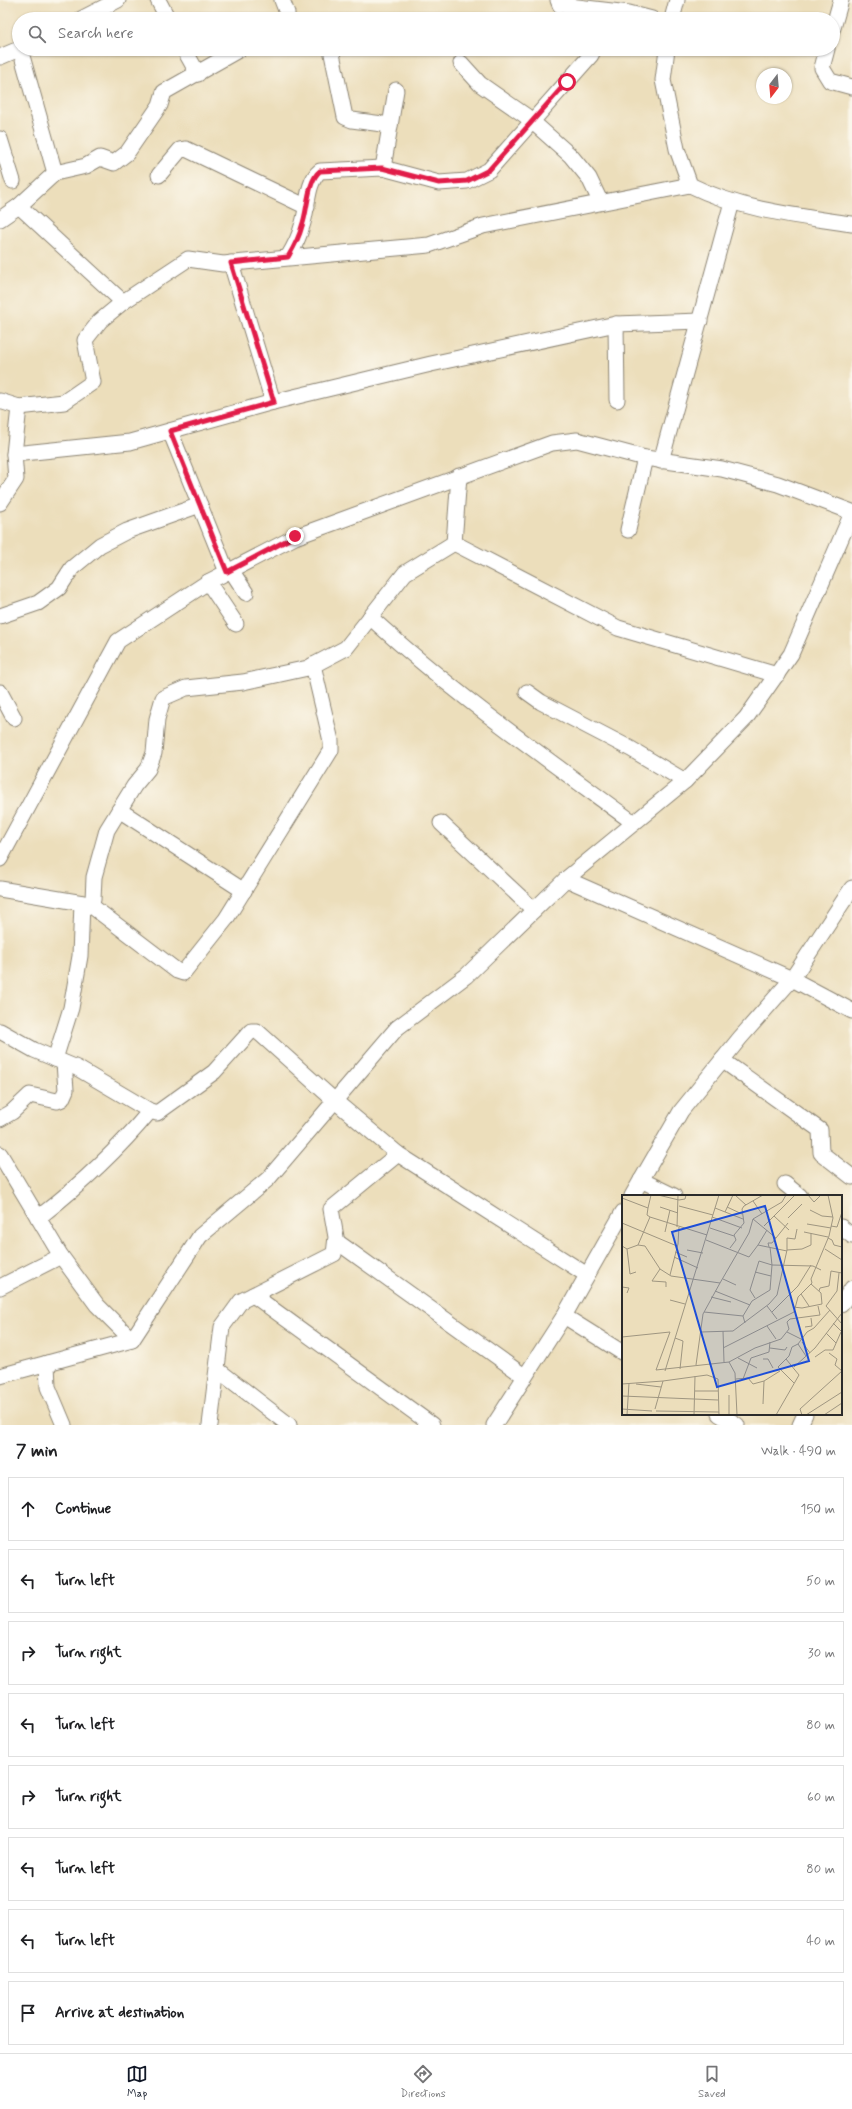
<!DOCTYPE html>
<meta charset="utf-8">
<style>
:root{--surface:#fff;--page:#f2f2f2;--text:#202124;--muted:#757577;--line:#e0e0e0;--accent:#111827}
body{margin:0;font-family:Mynerve,sans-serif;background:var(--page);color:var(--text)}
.compass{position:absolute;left:756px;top:68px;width:36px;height:36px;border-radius:50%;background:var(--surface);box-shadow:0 1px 3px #0004;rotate:196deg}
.stop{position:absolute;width:12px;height:12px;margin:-9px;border:3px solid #e11d48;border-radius:50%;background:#fff}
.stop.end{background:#e11d48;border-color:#fff;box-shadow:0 1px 4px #0008}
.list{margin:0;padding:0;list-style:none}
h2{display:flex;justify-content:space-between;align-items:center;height:52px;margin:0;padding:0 16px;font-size:17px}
h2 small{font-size:13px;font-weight:400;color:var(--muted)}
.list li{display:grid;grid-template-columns:26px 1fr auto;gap:12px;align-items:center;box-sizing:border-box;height:64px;margin:0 8px 8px;padding:0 8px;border:1px solid var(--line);border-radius:0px}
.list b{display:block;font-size:15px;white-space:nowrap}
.list em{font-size:13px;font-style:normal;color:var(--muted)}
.icon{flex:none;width:22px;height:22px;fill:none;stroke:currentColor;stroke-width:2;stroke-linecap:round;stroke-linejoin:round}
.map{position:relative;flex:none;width:852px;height:1425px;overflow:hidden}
.search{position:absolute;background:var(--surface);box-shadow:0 1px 3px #0004;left:12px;right:12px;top:12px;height:44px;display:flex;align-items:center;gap:10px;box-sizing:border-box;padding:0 14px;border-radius:22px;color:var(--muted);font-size:15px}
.sheet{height:628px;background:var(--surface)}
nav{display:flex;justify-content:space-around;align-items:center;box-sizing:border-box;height:56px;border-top:1px solid var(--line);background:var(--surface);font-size:11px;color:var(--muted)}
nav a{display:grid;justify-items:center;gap:2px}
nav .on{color:var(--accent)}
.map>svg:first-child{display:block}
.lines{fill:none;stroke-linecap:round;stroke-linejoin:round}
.minor-casing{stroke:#8c8473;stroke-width:17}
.minor{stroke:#fff;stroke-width:15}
.route{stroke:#e11d48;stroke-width:5}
.inset-road{fill:none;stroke:#9f9681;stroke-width:1}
.view{fill:#1d4ed8;fill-opacity:0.15;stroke:#1d4ed8;stroke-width:2}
.inset-edge{fill:none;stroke:#2b2b2b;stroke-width:2}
</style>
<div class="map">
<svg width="852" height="1425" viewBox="0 0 852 1425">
<rect width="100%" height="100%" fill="#fbf7ec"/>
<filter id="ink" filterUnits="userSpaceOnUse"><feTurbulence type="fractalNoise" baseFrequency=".025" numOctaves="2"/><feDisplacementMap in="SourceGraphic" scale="8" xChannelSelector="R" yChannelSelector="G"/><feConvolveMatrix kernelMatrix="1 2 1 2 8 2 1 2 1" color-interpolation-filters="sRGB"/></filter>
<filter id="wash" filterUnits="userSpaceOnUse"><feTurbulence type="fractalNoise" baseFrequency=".012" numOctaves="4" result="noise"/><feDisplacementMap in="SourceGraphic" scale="16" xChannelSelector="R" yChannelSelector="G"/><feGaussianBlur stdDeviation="0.9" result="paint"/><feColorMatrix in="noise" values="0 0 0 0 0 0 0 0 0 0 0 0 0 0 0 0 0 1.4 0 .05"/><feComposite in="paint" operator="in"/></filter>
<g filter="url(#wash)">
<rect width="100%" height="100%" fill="#ecdebb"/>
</g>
<g filter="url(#ink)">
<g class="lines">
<!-- minor casing -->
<g class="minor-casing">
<g id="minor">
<polyline points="158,0 168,19"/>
<polyline points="282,0 287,13 287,19"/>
<polyline points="558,0 560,5 629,13 652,19"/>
<polyline points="81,19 118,0"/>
<polyline points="672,19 677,0"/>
<polyline points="833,28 841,0"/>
<polyline points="20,49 55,173"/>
<polyline points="184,49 198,74"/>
<polyline points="331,49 345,117 352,120 390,125"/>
<path d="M667,49L663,80L677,149L690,185C740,210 797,216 852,224"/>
<polyline points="827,49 822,68 830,81 852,87"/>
<polyline points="0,57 19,49"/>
<polyline points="461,63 480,84 526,116 571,156 589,178 600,201"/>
<polyline points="0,139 13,181"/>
<polyline points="383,168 396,90"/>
<polyline points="159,175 180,150 186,149 307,207"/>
<polyline points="19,206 123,302"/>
<polyline points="0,219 19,206 55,173 86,166 100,158 114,163 127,153 160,105 164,92 240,49"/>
<path d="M288,257C294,247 299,238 302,226C308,210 306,182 320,171L383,168L439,183L467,181L489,170L591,55L594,49"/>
<polyline points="231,263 273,402"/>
<polyline points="616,324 617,400"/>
<polyline points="0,401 19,407 64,402 93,382 85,340 100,321 123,302 188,259 223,264 429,245 483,226 690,185"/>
<polyline points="170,431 227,572"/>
<polyline points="14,454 19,407"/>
<polyline points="661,461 732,202"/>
<polyline points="459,476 454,543 618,628 777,675"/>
<polyline points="0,503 16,479 14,454 130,442 273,402 431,364 616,324 700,321"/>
<polyline points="628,530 645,458"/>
<polyline points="231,570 246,593"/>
<polyline points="208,582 236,624"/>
<polyline points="0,616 38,603 59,588 72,568 100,545 127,531 200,505"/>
<path d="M370,617C453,693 544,757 634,823"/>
<polyline points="0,692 14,718"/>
<polyline points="527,692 541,702 631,749 685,781"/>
<polyline points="119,810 244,891"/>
<polyline points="441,823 534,910"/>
<polyline points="0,859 118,641 208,582 295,537 552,443 577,440 645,458 722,469 778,484 852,512"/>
<polyline points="566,879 685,781 746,718 791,654 852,513"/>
<polyline points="0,889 89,904 177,971 183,973 226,919 331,750 331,741 313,665"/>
<polyline points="89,904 93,900 94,877 107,830 134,786 148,769 154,753 157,719 163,698 186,688 243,682 308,668 346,648 405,573 454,543"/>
<polyline points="0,1031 34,1050 77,1068 150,1111 157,1113 214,1072 251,1031 257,1031 335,1101 398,1154 587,1275"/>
<polyline points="55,1059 71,1008 80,956 82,903"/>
<polyline points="722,1060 820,1130 821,1153 852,1177"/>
<polyline points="0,1119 12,1112 30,1095 57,1101 62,1099 66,1090 64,1063"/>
<polyline points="0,1154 61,1256 97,1305 132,1340"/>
<polyline points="641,1180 674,1196"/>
<polyline points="785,1184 800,1196"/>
<polyline points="632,1196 681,1111 740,1038 792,979 852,888"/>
<path d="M38,1218C79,1186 117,1151 150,1111"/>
<polyline points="841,1227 852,1236"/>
<polyline points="336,1241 524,1376"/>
<polyline points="0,1287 61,1256"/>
<polyline points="253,1295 432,1425"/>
<polyline points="841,1305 852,1288"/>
<polyline points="564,1316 623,1353"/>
<polyline points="47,1363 48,1387 64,1425"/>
<polyline points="218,1370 289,1425"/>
<polyline points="0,1376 132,1340 200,1236 268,1179 397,1028 466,976 566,879 792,979 852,1011"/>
<polyline points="719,1414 737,1425"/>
<polyline points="210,1425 222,1327 241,1301 334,1254 336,1237 331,1209 398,1154"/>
<polyline points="494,1425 564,1316 623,1212"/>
<polyline points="800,1425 805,1414"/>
</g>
</g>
<!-- minor -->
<use href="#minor" class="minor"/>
</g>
</g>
<g class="lines" filter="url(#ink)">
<!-- route -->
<path class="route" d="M295,536L227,572L170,431L274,402L231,263L288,257C294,247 299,238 302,226C308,211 307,181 320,171L382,168L439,183L467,181L489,170L567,82"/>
</g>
<!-- overview -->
<g transform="translate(622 1195)">
<rect width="220" height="220" fill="#ecdebb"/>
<path class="inset-road" d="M36,0L57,5L63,4L64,0M113,0L124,10M186,0L192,7L199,0M0,3L26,13L25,20L28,22L85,40M131,6L140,19M57,11L91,20M38,12L56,18M105,12L120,19M26,13L29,0M93,13L121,24M188,15L200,21L211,22M103,17L111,0M152,21L167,35M90,22L120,33M166,23L180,9M131,24L154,43M0,28L55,51M185,29L209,33M142,31L173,0M209,31L215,32L220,17M55,32L56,0M88,33L112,41M43,37L48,15M182,37L206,42M206,43L210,45L212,50L220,52M84,45L127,62L136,50L165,56M16,50L28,22M136,50L145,35M0,51L5,54L16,50L23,51L38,74L49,81L98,88L127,38L131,24L160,7L164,0M147,52L146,48H150L166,28M148,52L150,70M108,53L114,45L112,40L122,28L120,14L122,11L141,0M5,54L8,79L14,77M203,54L220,65M65,55L81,58M165,55L180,54L189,50V38M53,57L65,62M52,62L76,73M38,74L30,86L44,87V92M133,77L149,81M217,78L215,96L204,111L220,129M48,80L56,49L57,32M101,84L114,90M0,92L7,93L5,98M93,96L128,110M197,96L198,93L207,91L209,76L220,78M179,99L187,111M89,102L109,107M133,103L128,95L137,66L150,70L191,71L199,75M48,105L63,109M145,111L155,124M171,112L180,113L200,109L199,98L189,89M82,117L121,121L123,128M150,117L176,91L189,70M121,121L130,106L148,95L150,70M211,128L220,137M145,131L154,144M183,132L190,131L189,123M101,136L102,167M79,137L111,136L147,109L155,100L165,55V43L173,44L175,34M165,137L179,144M204,138L214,148M0,142L48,137L34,175L107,167L113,178L115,220M53,143L61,146L58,174M180,147L188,158M176,149L184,161M101,153L172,117L176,102L190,88L189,84L207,41L211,23L206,0M148,153L163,155L165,152M207,158L215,164L213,170L220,176M193,162L203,155H211L219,137M116,163L135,173M141,164H146L151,173M107,167L133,153L159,144L167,134L165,127L168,124L198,120L196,111M74,170L81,119L98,88M172,172L193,153L220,118M43,176L97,0M114,184L126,183L131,189L142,186M121,184L129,163L147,157L148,147M172,188L156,172L167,161L170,152L176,149L185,137L192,133L208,115M0,189L41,186M14,189L39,192M73,196H96M107,200V220M0,201L96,205M141,209L142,186L158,176M0,214L30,216M33,214L41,186L85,180L96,184L97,220M34,216L97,217M5,220L7,188M72,220L73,181M154,220L177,180L164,164M180,220L178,214L220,176M184,220L220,197M202,220L220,208"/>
<path class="view" d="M143,11L187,166L95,192L50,37Z"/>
<rect width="220" height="220" class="inset-edge"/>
</g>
</svg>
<svg class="compass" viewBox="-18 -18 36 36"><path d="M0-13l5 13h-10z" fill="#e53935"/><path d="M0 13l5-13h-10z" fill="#757577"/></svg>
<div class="stop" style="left:567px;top:82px"></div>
<div class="stop end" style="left:295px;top:536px"></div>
<div class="search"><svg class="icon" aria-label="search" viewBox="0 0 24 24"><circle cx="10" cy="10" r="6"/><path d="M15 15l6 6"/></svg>Search here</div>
</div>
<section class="sheet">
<h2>7 min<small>Walk · 490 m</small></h2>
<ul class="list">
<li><svg class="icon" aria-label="ahead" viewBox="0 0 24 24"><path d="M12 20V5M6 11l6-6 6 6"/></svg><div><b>Continue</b></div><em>150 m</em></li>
<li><svg class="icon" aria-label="left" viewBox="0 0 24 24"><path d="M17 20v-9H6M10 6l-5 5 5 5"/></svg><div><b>Turn left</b></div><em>50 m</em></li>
<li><svg class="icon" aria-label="right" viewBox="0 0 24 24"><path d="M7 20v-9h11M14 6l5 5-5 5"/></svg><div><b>Turn right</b></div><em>30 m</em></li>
<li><svg class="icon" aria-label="left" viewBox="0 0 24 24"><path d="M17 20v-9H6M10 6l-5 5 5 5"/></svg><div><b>Turn left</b></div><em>80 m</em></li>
<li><svg class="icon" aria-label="right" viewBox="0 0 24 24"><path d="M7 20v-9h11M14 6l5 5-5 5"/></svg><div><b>Turn right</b></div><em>60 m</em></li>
<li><svg class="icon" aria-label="left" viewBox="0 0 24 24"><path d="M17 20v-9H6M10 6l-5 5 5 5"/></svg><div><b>Turn left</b></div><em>80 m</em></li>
<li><svg class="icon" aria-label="left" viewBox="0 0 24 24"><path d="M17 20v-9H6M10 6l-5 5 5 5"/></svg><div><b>Turn left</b></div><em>40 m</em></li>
<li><svg class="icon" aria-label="arrive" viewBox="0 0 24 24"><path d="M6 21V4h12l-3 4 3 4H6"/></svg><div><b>Arrive at destination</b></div></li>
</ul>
</section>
<nav>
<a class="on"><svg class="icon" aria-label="map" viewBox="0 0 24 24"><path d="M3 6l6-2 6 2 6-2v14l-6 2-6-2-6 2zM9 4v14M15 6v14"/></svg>Map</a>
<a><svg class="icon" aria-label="directions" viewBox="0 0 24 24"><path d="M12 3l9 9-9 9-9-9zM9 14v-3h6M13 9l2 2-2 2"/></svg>Directions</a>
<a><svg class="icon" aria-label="saved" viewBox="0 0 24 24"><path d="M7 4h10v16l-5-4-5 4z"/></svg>Saved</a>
</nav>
